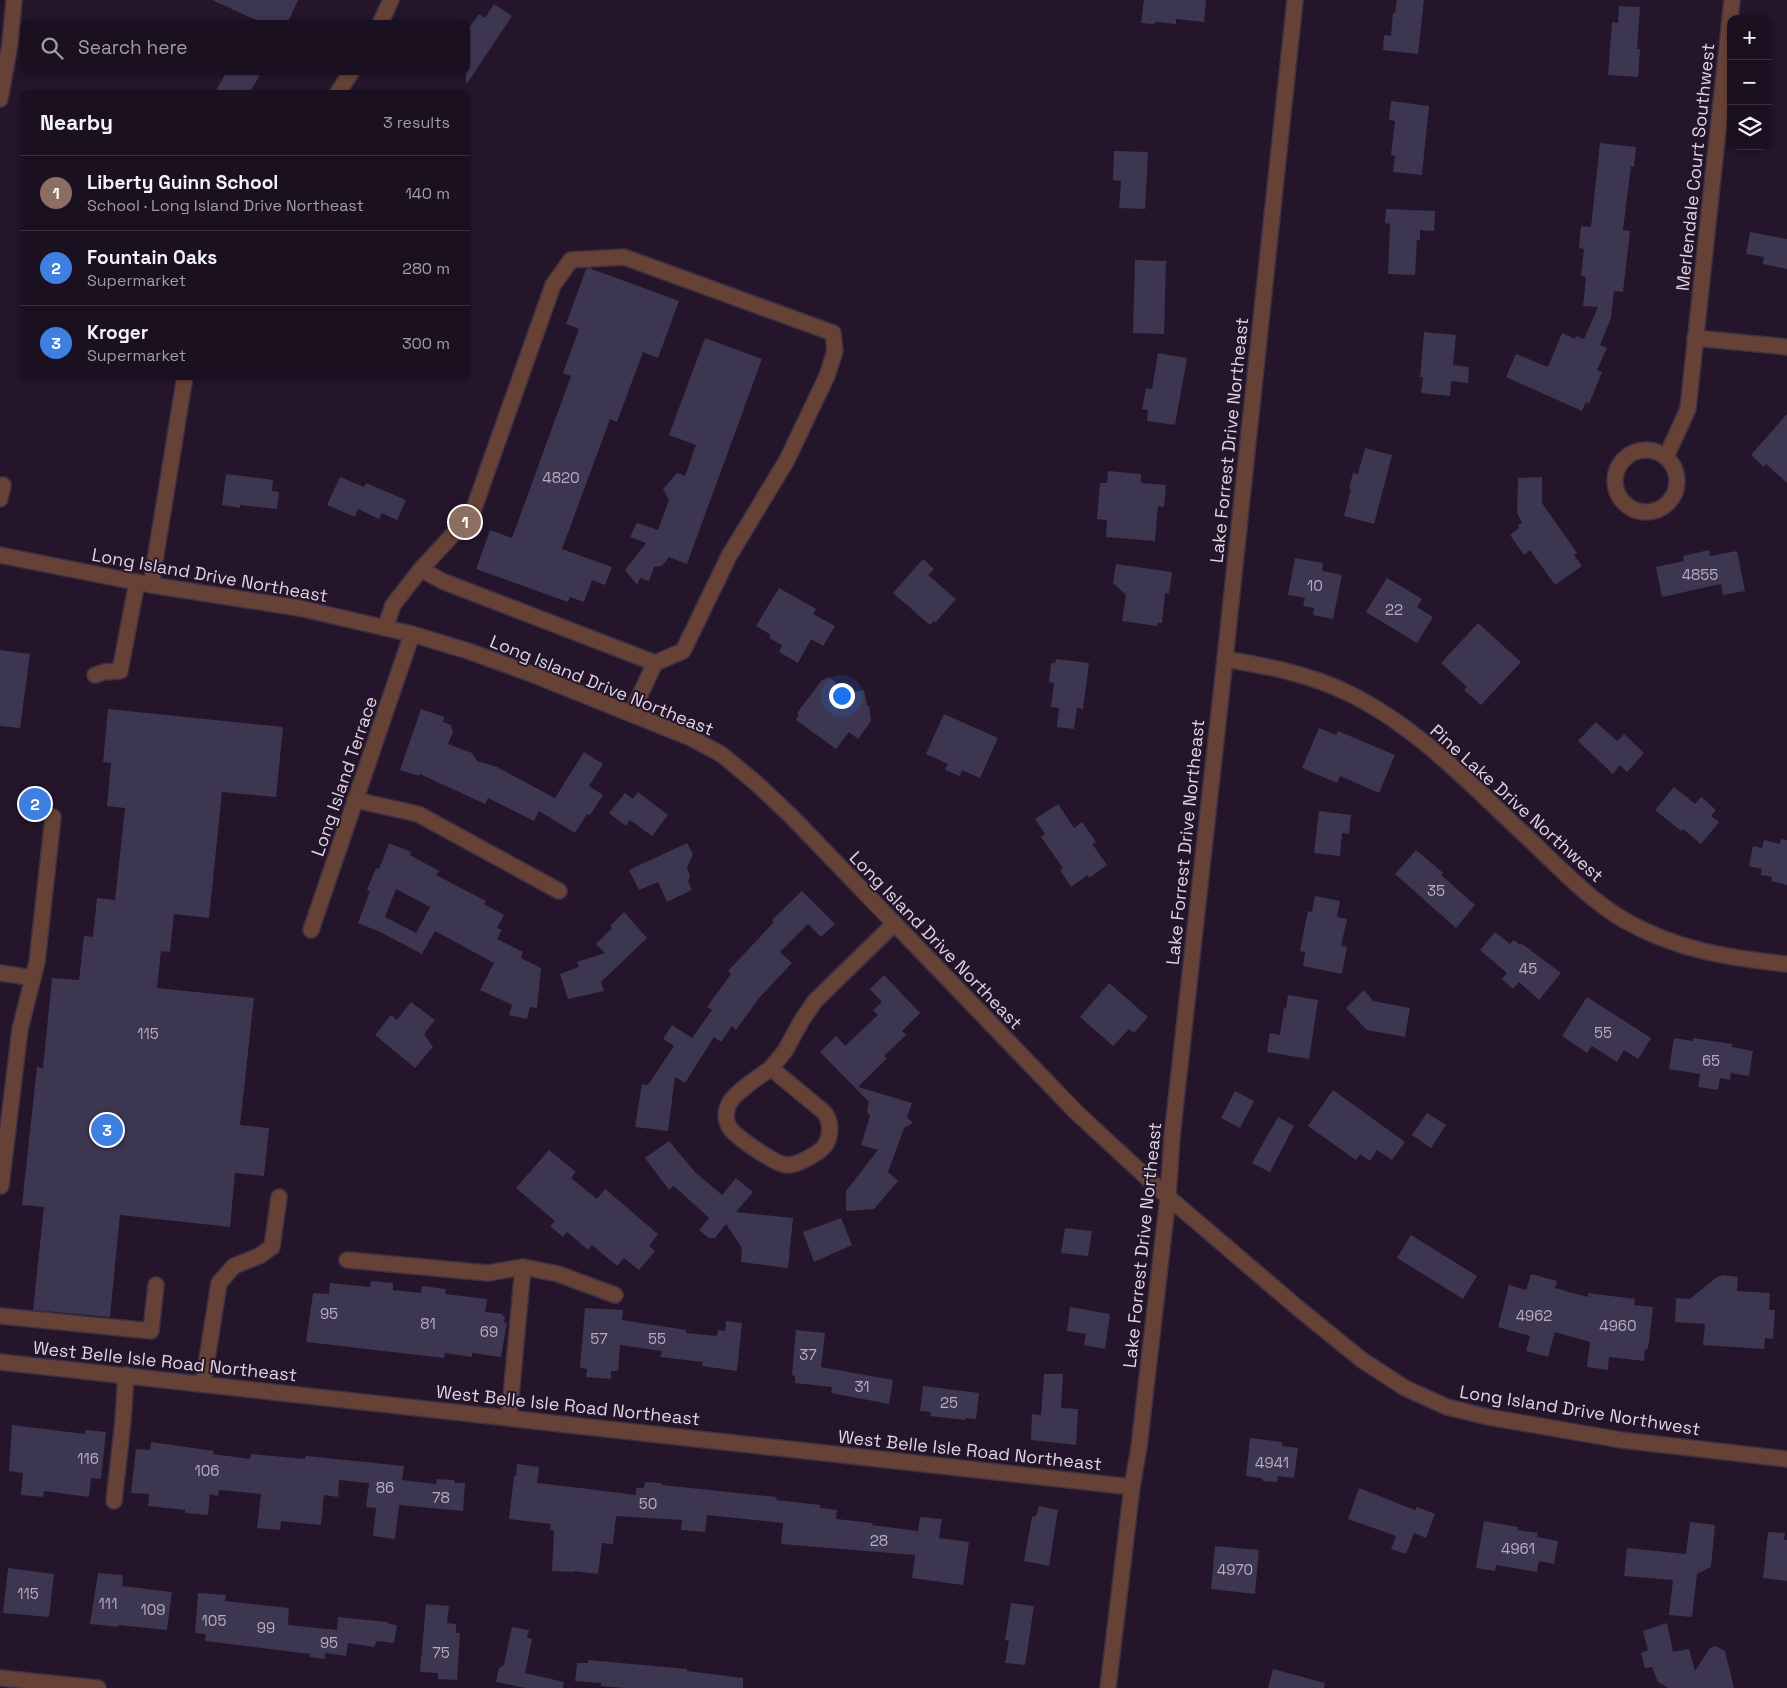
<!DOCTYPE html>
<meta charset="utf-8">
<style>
:root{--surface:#1b1020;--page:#241929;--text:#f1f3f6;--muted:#a09da5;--line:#39303e;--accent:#2563eb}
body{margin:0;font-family:"Space Grotesk",sans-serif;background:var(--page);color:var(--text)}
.controls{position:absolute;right:15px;top:15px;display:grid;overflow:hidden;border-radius:10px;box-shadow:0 1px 4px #0004}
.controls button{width:45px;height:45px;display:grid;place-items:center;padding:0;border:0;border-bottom:1px solid var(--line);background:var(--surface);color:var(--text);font:25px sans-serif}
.you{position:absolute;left:841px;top:695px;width:18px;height:18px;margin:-12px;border:4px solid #fff;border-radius:50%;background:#1a73e8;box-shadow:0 0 0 8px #1a73e833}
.badge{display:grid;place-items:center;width:32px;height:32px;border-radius:50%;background:var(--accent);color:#fff;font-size:16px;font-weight:700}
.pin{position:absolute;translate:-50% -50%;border:2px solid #fff;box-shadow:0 1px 5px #0006}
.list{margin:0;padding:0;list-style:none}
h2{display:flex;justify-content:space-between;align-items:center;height:65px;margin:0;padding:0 20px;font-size:21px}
h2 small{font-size:16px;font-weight:400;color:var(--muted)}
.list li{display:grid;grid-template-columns:32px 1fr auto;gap:15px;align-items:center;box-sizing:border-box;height:75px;padding:0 20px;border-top:1px solid var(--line)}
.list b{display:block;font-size:19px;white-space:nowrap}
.list p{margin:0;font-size:16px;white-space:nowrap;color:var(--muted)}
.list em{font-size:16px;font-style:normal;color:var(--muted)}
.icon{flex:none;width:28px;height:28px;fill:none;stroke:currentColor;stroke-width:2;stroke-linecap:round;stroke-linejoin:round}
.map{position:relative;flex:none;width:1787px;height:1688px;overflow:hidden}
.search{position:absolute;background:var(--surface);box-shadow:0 1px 4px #0004;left:20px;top:20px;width:450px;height:55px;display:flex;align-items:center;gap:12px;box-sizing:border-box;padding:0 18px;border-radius:10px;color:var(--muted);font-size:19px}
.panel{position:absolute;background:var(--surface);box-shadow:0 1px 4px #0004;left:20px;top:90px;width:450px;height:290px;border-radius:10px}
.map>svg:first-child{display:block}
.building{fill:#3c3650;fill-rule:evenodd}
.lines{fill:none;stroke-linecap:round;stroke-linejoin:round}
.minor-casing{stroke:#3e3044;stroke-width:18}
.minor{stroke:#664135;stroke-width:15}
.labels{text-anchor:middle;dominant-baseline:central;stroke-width:4;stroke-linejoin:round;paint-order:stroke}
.number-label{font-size:15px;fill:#b6acbe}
.street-label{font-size:18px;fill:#ded4e2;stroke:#24152a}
</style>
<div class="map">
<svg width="1787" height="1688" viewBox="0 0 1787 1688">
<rect width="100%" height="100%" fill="#24152a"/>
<!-- building -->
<g class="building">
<polygon points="212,0 298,0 287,24 254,24 256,20"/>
<polygon points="1144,0 1206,0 1204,22 1176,19 1176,24 1157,22 1153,24 1141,23"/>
<polygon points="1397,0 1424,0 1418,54 1383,50 1384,35 1391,36 1393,13 1395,13"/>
<polygon points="494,4 512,16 466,85 466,32 479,14 485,18"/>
<polygon points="1619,6 1640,7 1637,49 1640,49 1638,77 1608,75 1612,22 1618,23"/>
<polygon points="227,71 262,71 249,94 214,94"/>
<polygon points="1391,101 1429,106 1422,175 1393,172 1395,156 1391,155 1395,121 1389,120"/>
<polygon points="1600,143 1636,147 1634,167 1631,166 1623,230 1630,231 1623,292 1614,291 1611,318 1600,345 1607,348 1597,370 1602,372 1589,404 1586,402 1582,411 1506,377 1516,354 1548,367 1562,333 1575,339 1576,336 1584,339 1598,307 1583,306 1586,277 1581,276 1584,249 1579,248 1581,226 1591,227"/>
<polygon points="1114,151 1148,152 1145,209 1119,208 1121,181 1113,180"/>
<polygon points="1386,209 1435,211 1434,231 1420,230 1420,240 1417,240 1415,275 1388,274 1390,224 1385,223"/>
<polygon points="1750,232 1787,239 1787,269 1763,264 1764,257 1746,254"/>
<polygon points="1135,260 1166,261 1164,334 1133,333"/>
<polygon points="589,268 679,301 658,358 643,352 617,422 610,419 562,549 612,567 605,585 592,580 584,602 570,597 568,602 476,569 490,530 512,538 571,376 563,373 579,329 566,324 586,269"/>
<polygon points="1424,332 1456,335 1453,365 1469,367 1468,383 1451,381 1450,396 1421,393 1423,377 1420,377"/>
<polygon points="705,338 762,359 687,564 669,557 662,566 654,567 649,581 640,578 637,585 625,570 646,543 630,537 637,523 658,530 669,500 663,489 677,473 685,476 696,445 669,435"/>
<polygon points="1158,353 1187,358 1175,425 1147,421 1148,410 1142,409 1146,388 1152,389"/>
<polygon points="1787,414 1787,483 1766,464 1764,467 1751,455"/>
<polygon points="1365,448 1392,455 1374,524 1344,516 1351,489 1349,489 1353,473 1358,474"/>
<polygon points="1108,471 1141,474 1141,483 1166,485 1164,507 1158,506 1155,541 1106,537 1107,520 1097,519 1100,483 1107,483"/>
<polygon points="226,474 273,480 272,491 279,492 277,509 240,505 240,508 222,505"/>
<polygon points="340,477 364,487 366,483 406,500 397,520 382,513 379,519 358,509 355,517 327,505"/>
<polygon points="1542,477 1542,503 1577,553 1574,555 1582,566 1555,585 1530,550 1524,555 1510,535 1519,528 1518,525 1522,523 1517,513 1518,478"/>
<polygon points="1709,550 1710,556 1737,551 1745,591 1723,595 1721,584 1662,597 1656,567 1684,561 1683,556"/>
<polygon points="1295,558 1323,563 1322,571 1342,575 1333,619 1313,615 1314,608 1303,606 1305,598 1288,595"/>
<polygon points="923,559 934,569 928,575 956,599 936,622 934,621 930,625 893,593"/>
<polygon points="1116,564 1172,572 1169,594 1165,593 1162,623 1158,623 1157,626 1122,621 1126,595 1113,583"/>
<polygon points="1387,578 1422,599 1417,607 1433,617 1417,643 1366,612"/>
<polygon points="779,588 816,609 813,614 835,626 823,646 811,639 798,663 779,652 782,645 769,638 771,635 756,626"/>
<polygon points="1478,623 1521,662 1481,705 1464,690 1467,687 1441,663"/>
<polygon points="0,650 30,654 20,728 0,726"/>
<polygon points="1056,659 1089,663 1083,709 1077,708 1074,729 1057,727 1059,708 1051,707 1054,683 1049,682 1051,663 1055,663"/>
<polygon points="829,677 835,682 839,695 864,690 867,705 869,706 871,721 858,739 849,732 836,749 796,720 799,714 797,713 822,680"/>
<polygon points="108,709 283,727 276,797 222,792 209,918 174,914 170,952 161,951 157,988 254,998 240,1125 269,1128 264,1176 235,1173 230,1227 120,1215 110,1317 33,1310 44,1207 22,1205 37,1067 43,1068 52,978 79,980 84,936 93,937 97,898 115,900 125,808 107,806 111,763 103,762"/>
<polygon points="421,709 444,717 443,722 451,725 453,732 448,744 472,753 477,761 497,767 555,798 584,752 603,764 589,786 603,795 590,815 587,814 575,833 539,811 534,821 488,798 485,804 420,774 419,776 400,770"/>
<polygon points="944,714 998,738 980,778 962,770 960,776 945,770 948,764 926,754"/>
<polygon points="1596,722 1617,741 1624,734 1644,753 1627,772 1620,765 1613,774 1578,741"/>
<polygon points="1319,728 1336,735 1338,731 1395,755 1379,793 1340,776 1337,783 1302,768"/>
<polygon points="1674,787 1695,804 1701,797 1716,810 1711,816 1719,822 1701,844 1683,829 1681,831 1655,810"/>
<polygon points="638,792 668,815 652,836 630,820 626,826 609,813 625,793 633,799"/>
<polygon points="1058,804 1074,828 1082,822 1096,842 1092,844 1107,865 1089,878 1088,875 1071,887 1060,870 1063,868 1041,837 1045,834 1035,819"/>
<polygon points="1319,811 1351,815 1349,834 1342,833 1340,856 1314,853"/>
<polygon points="1781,839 1787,840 1787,885 1771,881 1772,877 1761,875 1762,869 1749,866 1753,846 1762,848 1764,840 1780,844"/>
<path d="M389,843L411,852L410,855L439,871L436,875L486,901L484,904L504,915L497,928L502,930L497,939L523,952L521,958L541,968L537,1008L530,1007L527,1019L509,1015L512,1005L480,990L494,963L435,931L422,954L380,932L358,923L370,891L367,890L376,868L379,869ZM396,889L430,907L416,933L385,917Z"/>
<polygon points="687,843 693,854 687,868 690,875 688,882 692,890 667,902 658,882 639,890 629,870"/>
<polygon points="1416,850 1443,873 1441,875 1475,905 1456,928 1395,874"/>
<polygon points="802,891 835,924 821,937 808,924 780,952 792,963 759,998 736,1030 732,1026 721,1042 714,1037 685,1083 675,1077 668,1131 635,1127 642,1084 648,1085 674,1046 663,1039 672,1025 692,1038 712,1010 707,1007 731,974 728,971 774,922 772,920"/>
<polygon points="1315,896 1340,901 1337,917 1347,919 1341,946 1347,947 1342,974 1303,966 1305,952 1300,951 1308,911 1312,912"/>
<polygon points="624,912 647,938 601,982 604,991 568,999 560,974 579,967 577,962 605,953 596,944 612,928 610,926"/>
<polygon points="1495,932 1510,944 1514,940 1520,945 1521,943 1561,973 1539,1000 1519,982 1513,989 1502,979 1507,973 1480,950"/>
<polygon points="884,975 920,1013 902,1031 906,1035 884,1056 887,1058 858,1087 912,1103 907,1117 913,1123 904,1128 888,1172 898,1181 874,1209 846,1211 846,1191 878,1150 861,1145 870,1116 867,1112 869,1102 820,1052 836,1036 845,1046 878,1015 873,1010 882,1002 870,989"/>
<polygon points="1109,983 1148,1017 1134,1033 1129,1029 1113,1046 1080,1017"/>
<polygon points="1364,990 1373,1001 1410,1008 1405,1037 1367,1030 1346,1008"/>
<polygon points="1288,995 1318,1000 1309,1059 1267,1052 1270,1033 1280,1035 1284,1008 1286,1009"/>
<polygon points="1587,997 1651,1038 1638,1059 1624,1050 1617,1062 1592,1046 1587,1053 1562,1036"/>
<polygon points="411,1002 435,1020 424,1034 433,1047 415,1068 375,1035 391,1015 397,1020"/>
<polygon points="1674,1038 1693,1041 1693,1038 1732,1044 1732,1047 1753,1051 1749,1076 1731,1073 1730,1080 1720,1078 1718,1090 1698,1087 1700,1074 1669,1069"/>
<polygon points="1333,1090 1405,1142 1392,1160 1377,1150 1370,1161 1360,1154 1356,1160 1308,1126"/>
<polygon points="1235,1091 1254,1101 1240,1128 1221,1118"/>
<polygon points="1427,1113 1446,1125 1431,1148 1412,1135"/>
<polygon points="1278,1117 1294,1126 1270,1172 1252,1163"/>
<polygon points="669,1141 695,1172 722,1195 736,1178 753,1192 736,1212 793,1218 788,1268 741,1262 742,1248 726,1224 715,1238 709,1238 699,1230 709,1218 674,1186 669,1190 645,1158"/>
<polygon points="549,1150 576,1172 571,1178 597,1199 605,1189 658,1234 649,1246 655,1251 639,1270 624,1258 617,1266 592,1245 588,1250 567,1232 563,1237 550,1226 555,1221 516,1188"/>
<polygon points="841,1218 852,1245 814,1262 803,1232"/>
<polygon points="1065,1228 1092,1231 1088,1256 1061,1253"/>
<polygon points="1411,1235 1477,1276 1463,1299 1397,1258"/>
<polygon points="1531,1274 1557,1281 1555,1288 1588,1297 1588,1293 1635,1299 1634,1305 1653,1307 1649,1343 1647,1350 1645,1349 1644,1361 1609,1357 1608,1370 1587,1367 1590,1342 1555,1332 1548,1357 1526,1351 1530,1336 1498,1327 1509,1285 1526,1290"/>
<polygon points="1723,1275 1738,1277 1737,1291 1770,1293 1769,1310 1775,1310 1773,1339 1765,1338 1764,1349 1703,1345 1705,1324 1675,1322 1676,1298 1690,1299 1717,1277"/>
<polygon points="371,1281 393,1283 393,1290 421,1293 422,1286 446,1289 445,1294 487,1299 485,1312 503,1314 502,1316 505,1316 504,1322 507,1323 501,1357 472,1353 472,1357 445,1353 444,1358 306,1342 313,1293 329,1294 330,1283 370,1287"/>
<polygon points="1070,1307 1110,1314 1105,1349 1084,1345 1086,1334 1067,1331"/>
<polygon points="585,1308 623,1310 622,1320 686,1330 686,1333 717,1336 718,1330 725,1331 726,1321 742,1323 737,1371 702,1366 703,1362 660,1357 662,1351 620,1345 618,1371 611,1371 611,1379 586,1377 587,1369 580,1368"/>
<polygon points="796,1330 825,1333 821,1367 893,1380 889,1404 831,1393 832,1387 795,1383 795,1376 792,1375"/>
<polygon points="1044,1374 1063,1374 1061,1408 1078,1409 1076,1445 1031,1440 1032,1414 1041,1415"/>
<polygon points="923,1386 979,1393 976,1419 966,1418 966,1420 930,1416 931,1412 920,1411"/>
<polygon points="12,1425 85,1434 86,1430 106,1432 101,1479 91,1478 89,1497 44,1491 43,1497 21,1495 23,1473 9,1471"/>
<polygon points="1250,1438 1282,1442 1282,1446 1298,1448 1294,1478 1278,1476 1277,1482 1263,1481 1262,1478 1246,1476"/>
<polygon points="151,1442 214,1451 213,1454 250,1459 251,1454 305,1459 306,1456 404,1466 402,1480 436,1484 437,1479 454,1480 455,1483 465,1483 463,1511 399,1505 395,1539 373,1536 376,1508 366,1507 369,1483 339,1480 338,1497 324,1495 321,1525 281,1521 280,1530 257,1528 261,1494 219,1490 218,1496 210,1494 208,1515 185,1513 185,1510 148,1506 149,1494 131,1493 136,1449 150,1450"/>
<polygon points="517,1464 539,1467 537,1483 580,1488 636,1495 636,1488 644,1488 645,1482 662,1483 662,1485 777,1497 776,1500 820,1505 820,1508 837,1510 836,1519 873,1523 872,1525 918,1531 920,1517 942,1519 939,1538 969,1542 963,1585 912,1578 915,1555 781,1544 783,1523 707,1515 705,1532 681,1530 682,1520 616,1516 613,1544 602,1543 598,1574 574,1571 574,1572 552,1571 554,1530 550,1530 551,1524 509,1519 514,1476 516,1476"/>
<polygon points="1359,1488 1415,1510 1417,1507 1435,1514 1426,1538 1414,1533 1406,1554 1391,1549 1396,1536 1348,1519"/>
<polygon points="1039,1506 1058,1510 1049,1566 1024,1561 1032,1517 1036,1516"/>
<polygon points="1484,1521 1518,1527 1518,1530 1538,1533 1537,1537 1558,1541 1554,1564 1539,1561 1537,1572 1496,1565 1495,1571 1476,1568"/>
<polygon points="1690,1522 1715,1525 1711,1567 1697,1574 1692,1617 1669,1615 1673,1580 1624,1576 1627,1548 1686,1554"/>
<polygon points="1768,1532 1785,1533 1784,1540 1787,1540 1787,1581 1763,1578"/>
<polygon points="1215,1546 1259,1550 1255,1594 1211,1589"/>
<polygon points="8,1568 54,1574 49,1617 3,1613"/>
<polygon points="98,1573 123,1575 122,1586 172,1592 167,1630 118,1625 118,1627 90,1624"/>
<polygon points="198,1593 226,1595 225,1601 289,1608 288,1625 337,1630 338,1617 387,1622 389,1624 397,1625 394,1643 377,1641 374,1647 348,1643 346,1656 325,1653 325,1659 309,1657 310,1654 205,1641 206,1634 195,1633"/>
<polygon points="1011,1603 1034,1606 1025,1665 1005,1663 1009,1641 1005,1640"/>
<polygon points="426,1604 449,1606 447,1623 456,1624 456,1633 460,1633 457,1680 438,1679 438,1673 420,1672"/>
<polygon points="1667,1623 1673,1652 1689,1649 1695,1671 1710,1648 1716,1646 1725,1651 1734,1688 1668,1688 1658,1682 1652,1667 1645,1668 1641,1653 1648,1650 1643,1631"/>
<polygon points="512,1627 529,1630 527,1638 532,1639 525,1673 564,1682 563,1688 526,1688 496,1682 499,1668 504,1665"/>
<polygon points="588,1660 687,1669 687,1671 743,1678 743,1688 624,1688 601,1686 601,1683 575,1681 577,1663 588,1663"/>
<polygon points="1273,1669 1325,1683 1324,1688 1268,1688"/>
</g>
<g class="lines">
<!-- minor casing -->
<g class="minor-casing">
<g id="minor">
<polyline points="380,24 391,0"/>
<polyline points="337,94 352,71"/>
<polyline points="0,99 10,44 14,0"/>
<polyline points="1695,338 1787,347"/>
<circle cx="1646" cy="481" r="31"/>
<polyline points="1666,457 1688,409 1732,0"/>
<polyline points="0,499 3,485"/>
<polyline points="0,555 151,585 299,608 412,634 468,651 529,673 691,738 721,754 756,783 791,816 1077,1113 1168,1197 1298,1308 1362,1360 1405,1388 1447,1407 1488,1417 1621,1440 1787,1459"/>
<polyline points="421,569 442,581 655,663"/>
<polyline points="151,585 185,376"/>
<polyline points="385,628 393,605 421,569 472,514 553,285 571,260 624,257 833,333 835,351 827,376 787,460 729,556 683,651 655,663 631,714"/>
<path d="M1225,659C1267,666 1309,674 1348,693C1418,727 1471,785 1527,837C1558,866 1587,898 1624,920C1676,950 1729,958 1787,964"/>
<polyline points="95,675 104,672 120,671 137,582"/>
<polyline points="355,800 418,814 559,891"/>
<polyline points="311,930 412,634"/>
<polyline points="0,973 33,978"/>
<path d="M771,1068C784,1079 798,1091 812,1102C816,1106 823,1110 826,1115C831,1123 831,1135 826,1144C822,1152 796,1166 787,1165C775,1164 737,1138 730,1128C725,1121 725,1110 730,1102C738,1090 759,1077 771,1068Z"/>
<polyline points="771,1068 785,1051 802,1020 815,1001 894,924"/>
<polyline points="1,1186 20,1029 37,962 53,817"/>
<polyline points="347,1260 488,1273 523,1267 558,1274 615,1295"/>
<polyline points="0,1316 151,1331 156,1285"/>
<polyline points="0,1362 1132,1487"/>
<polyline points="203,1384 219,1283 234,1266 259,1256 272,1247 279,1197"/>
<polyline points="509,1418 523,1267"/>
<polyline points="114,1501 123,1421 126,1375"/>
<polyline points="0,1678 98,1688"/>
<polyline points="1108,1688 1132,1487 1139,1447 1168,1197 1172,1137 1225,659 1295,0"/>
</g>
</g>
<!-- minor -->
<use href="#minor" class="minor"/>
</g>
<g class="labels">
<!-- number labels -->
<g class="number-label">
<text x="561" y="477">4820</text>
<text x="1700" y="574">4855</text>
<text x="1315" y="585">10</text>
<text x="1394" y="609">22</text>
<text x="1436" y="890">35</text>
<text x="1528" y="968">45</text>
<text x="1603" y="1032">55</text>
<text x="148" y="1033">115</text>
<text x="1711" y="1060">65</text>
<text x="329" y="1313">95</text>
<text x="1534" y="1315">4962</text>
<text x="428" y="1323">81</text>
<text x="1618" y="1325">4960</text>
<text x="489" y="1331">69</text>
<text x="599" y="1338">57</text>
<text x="657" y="1338">55</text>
<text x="808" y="1354">37</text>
<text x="862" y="1386">31</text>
<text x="949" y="1402">25</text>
<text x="88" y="1458">116</text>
<text x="1272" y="1462">4941</text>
<text x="207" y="1470">106</text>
<text x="385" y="1487">86</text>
<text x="441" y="1497">78</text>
<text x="648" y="1503">50</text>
<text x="879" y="1540">28</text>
<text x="1518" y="1548">4961</text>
<text x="1235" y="1569">4970</text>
<text x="28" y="1593">115</text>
<text x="108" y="1603">111</text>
<text x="153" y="1609">109</text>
<text x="214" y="1620">105</text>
<text x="266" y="1627">99</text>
<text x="329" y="1642">95</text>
<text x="441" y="1652">75</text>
</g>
<!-- street labels -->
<g class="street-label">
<text transform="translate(1695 167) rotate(-84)">Merlendale Court Southwest</text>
<text transform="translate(1229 440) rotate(-84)">Lake Forrest Drive Northeast</text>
<text transform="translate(210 575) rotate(10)">Long Island Drive Northeast</text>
<text transform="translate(602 685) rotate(22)">Long Island Drive Northeast</text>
<text transform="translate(344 776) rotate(-71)">Long Island Terrace</text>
<text transform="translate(1517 803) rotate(42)">Pine Lake Drive Northwest</text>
<text transform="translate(1185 842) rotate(-84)">Lake Forrest Drive Northeast</text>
<text transform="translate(936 940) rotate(46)">Long Island Drive Northeast</text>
<text transform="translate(1142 1245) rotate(-84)">Lake Forrest Drive Northeast</text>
<text transform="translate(165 1361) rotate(6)">West Belle Isle Road Northeast</text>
<text transform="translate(568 1405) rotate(6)">West Belle Isle Road Northeast</text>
<text transform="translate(1580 1410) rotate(9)">Long Island Drive Northwest</text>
<text transform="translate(970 1450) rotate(6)">West Belle Isle Road Northeast</text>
</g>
</g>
</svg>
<div class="controls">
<button>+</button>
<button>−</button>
<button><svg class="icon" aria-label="layers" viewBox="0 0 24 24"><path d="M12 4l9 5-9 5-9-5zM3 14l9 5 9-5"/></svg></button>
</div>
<div class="you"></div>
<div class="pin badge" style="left:465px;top:522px;background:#8d6e63">1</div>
<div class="pin badge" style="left:35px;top:804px;background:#3f7fe0">2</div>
<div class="pin badge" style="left:107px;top:1130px;background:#3f7fe0">3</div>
<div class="search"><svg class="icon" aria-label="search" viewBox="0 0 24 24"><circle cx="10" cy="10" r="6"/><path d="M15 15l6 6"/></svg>Search here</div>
<section class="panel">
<h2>Nearby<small>3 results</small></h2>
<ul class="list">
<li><span class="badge" style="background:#8d6e63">1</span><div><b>Liberty Guinn School</b><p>School · Long Island Drive Northeast</p></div><em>140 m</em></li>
<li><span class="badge" style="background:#3f7fe0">2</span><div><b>Fountain Oaks</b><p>Supermarket</p></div><em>280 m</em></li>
<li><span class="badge" style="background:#3f7fe0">3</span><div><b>Kroger</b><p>Supermarket</p></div><em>300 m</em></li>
</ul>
</section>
</div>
